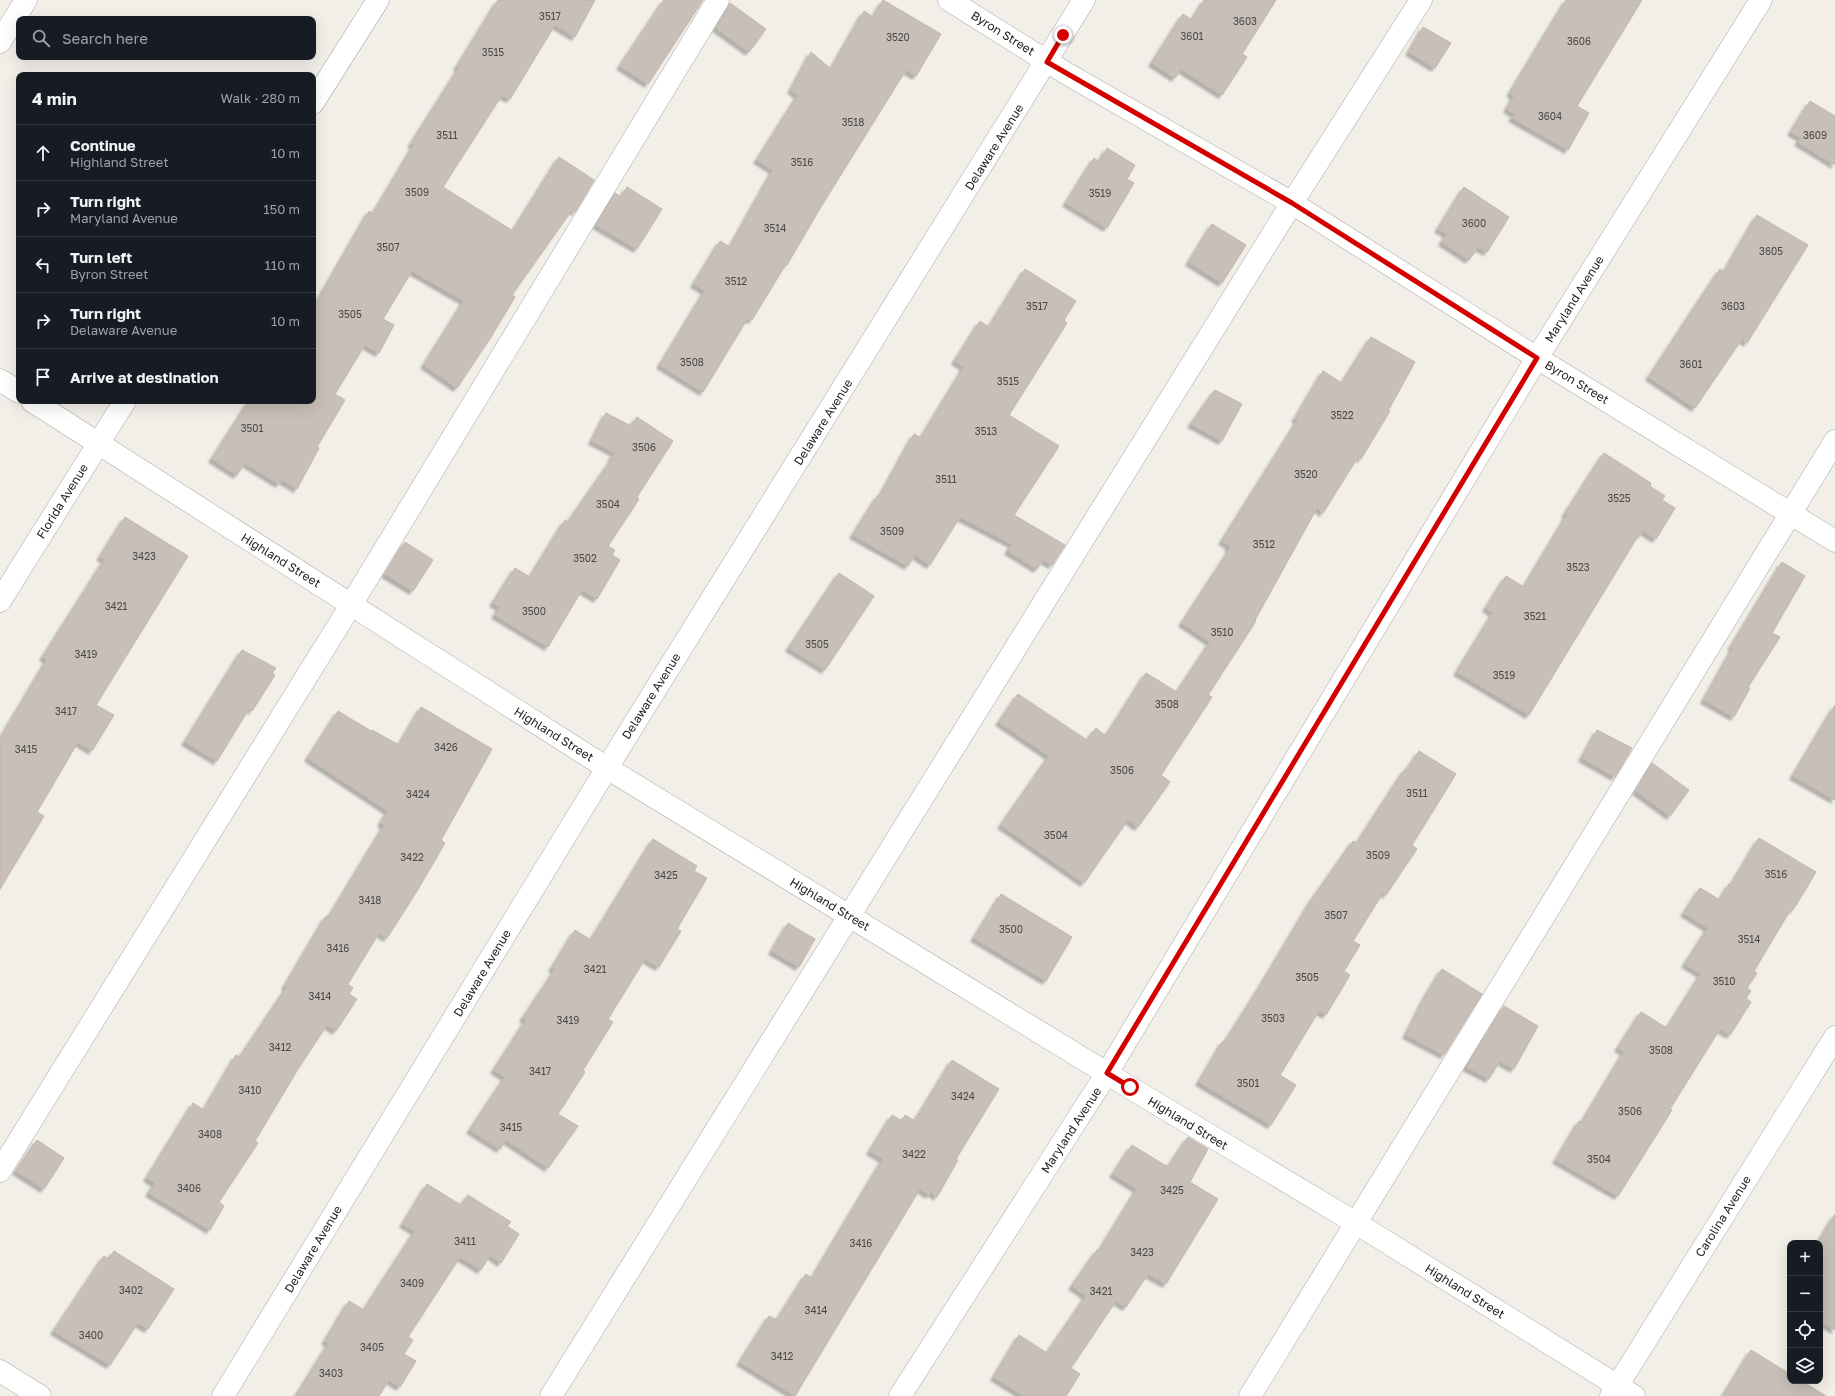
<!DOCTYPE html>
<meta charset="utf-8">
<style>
:root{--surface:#171b24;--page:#242831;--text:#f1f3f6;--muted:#9ea1a6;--line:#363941}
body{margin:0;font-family:"Golos Text",sans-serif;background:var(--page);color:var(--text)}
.controls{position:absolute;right:12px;bottom:12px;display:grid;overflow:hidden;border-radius:8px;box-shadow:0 4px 16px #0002}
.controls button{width:36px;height:36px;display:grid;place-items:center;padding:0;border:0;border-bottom:1px solid var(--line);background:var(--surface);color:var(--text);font:20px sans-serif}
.stop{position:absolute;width:12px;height:12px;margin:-9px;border:3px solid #d40000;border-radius:50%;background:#fff}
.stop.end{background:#d40000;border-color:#fff;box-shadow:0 1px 4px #0008}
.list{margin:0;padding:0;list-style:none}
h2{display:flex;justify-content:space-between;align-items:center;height:52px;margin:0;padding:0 16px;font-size:17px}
h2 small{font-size:13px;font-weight:400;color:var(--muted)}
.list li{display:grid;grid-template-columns:26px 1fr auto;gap:12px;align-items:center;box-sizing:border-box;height:56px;padding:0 16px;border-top:1px solid var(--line)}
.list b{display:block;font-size:15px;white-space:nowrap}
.list p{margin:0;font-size:13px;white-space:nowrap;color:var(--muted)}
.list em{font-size:13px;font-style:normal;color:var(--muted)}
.icon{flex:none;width:22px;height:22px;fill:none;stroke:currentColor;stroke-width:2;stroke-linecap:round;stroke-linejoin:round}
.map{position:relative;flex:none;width:1835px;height:1396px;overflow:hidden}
.search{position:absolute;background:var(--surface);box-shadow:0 4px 16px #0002;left:16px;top:16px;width:300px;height:44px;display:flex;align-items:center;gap:10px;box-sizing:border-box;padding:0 14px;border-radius:8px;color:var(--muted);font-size:15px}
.panel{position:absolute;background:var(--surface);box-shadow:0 4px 16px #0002;left:16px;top:72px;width:300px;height:332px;border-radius:8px}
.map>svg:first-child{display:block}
.building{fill:#c7bfb8;stroke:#c4b6ab;filter:url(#shadow)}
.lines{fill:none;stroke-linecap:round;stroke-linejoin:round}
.minor-casing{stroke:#a9a9a9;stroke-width:23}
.minor{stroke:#fff;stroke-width:22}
.route{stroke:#d40000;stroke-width:5}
.labels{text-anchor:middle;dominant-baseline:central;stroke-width:4;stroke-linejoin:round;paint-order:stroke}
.number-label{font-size:10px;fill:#4b4948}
.street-label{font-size:12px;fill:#222;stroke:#fff}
</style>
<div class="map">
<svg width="1835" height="1396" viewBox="0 0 1835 1396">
<defs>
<filter id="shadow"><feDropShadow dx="-3.5" dy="3.5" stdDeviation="1" flood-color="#0004"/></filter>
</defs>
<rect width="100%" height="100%" fill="#f2efe9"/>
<!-- building -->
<g class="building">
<polygon points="498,0 595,0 575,37 555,25 510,99 502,95 443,187 513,231 559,157 594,180 575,212 572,210 512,295 515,297 491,337 457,388 424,365 464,301 412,271 383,319 394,325 379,353 365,345 335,394 345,400 317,447 319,448 297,489 282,480 279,484 245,463 237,475 212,459 249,401 313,401 313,309 369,211 373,214 414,145 411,144 459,68 457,67"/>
<polygon points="664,0 703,0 648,84 620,66"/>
<polygon points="883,0 941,34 916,76 906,70 819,210 787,265 786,264 752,320 748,318 703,392 660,365 705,291 694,284 720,241 730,247 773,170 757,160 798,95 791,90 811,52 831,69 864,11 873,17"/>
<polygon points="1204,0 1276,0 1242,54 1247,57 1222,95 1181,69 1175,78 1152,63 1183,14 1192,20"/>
<polygon points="1566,0 1642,0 1577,106 1589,113 1568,150 1512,118 1515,114 1507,109 1514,96 1510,93"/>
<polygon points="730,3 766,29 749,52 716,28"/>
<polygon points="1423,27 1451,43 1435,68 1409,52"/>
<polygon points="1810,101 1835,116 1835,165 1798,142 1801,138 1791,132"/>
<polygon points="1107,148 1135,165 1127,179 1134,183 1107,228 1066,203 1094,158 1099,162"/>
<polygon points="627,187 662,209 637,249 596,225 615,193 621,197"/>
<polygon points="1464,187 1509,217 1487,252 1478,247 1469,260 1442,242 1447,234 1438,229"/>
<polygon points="1757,215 1808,245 1747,343 1742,339 1695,408 1649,377 1720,269 1724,272"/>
<polygon points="1212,224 1246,245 1222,283 1189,262"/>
<polygon points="1025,269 1076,301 1064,320 1067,323 1009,415 1059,446 1014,515 1065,545 1052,565 1043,560 1037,569 1008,551 1012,544 960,517 930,565 915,555 908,566 853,535 878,495 880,496 914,434 921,438 964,367 955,361 980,321 989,327"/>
<polygon points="1371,337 1415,362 1388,411 1390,411 1361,459 1358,457 1323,513 1317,508 1255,620 1256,621 1208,695 1212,697 1161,775 1170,782 1138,827 1128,820 1084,883 1001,825 1049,756 999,722 1018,694 1087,740 1096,728 1106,736 1146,673 1177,692 1210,642 1182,623 1230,549 1228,548 1230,546 1222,541 1298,420 1295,419 1323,371 1342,383"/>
<polygon points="1215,390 1242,404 1222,441 1191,424"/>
<polygon points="606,413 631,426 637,417 673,441 637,497 639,499 608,546 615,550 612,555 620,560 597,599 582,590 548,647 495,615 500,607 493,603 515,568 530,577 565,520 568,522 612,459 611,458 615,453 592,441"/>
<polygon points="1604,453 1651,483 1650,486 1665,496 1662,500 1675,508 1656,539 1643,531 1640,536 1638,536 1529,715 1457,672 1493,613 1486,608 1506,576 1524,587 1567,515 1565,514"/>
<polygon points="125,517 188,556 96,705 114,715 92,751 78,742 37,812 44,816 0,889 0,739 47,660 43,657 105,559 100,557"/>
<polygon points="405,542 433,560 413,591 385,574"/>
<polygon points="1782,562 1805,576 1772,633 1780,637 1748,687 1750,688 1734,717 1704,700 1733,648 1731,647"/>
<polygon points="839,573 874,596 825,670 789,648"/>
<polygon points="242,650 276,668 272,673 275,675 252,711 249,709 217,761 185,742"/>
<polygon points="1835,705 1835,800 1793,776"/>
<polygon points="421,707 492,749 441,840 445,843 417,891 387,938 379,933 348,984 353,988 349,994 357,999 336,1031 327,1025 298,1069 255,1141 258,1143 219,1202 224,1206 210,1230 149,1193 155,1183 147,1178 193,1103 204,1110 236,1055 240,1057 287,987 285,986 326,916 329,917 384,826 381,823 388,811 308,758 338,711 371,731 372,730 399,745"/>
<polygon points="1597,730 1632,748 1615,777 1582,758"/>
<polygon points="1419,751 1456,774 1412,845 1417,849 1386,895 1383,893 1353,941 1360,945 1344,971 1350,975 1326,1015 1319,1011 1280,1075 1296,1085 1271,1125 1199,1082 1223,1041 1225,1042 1261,985 1311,901 1353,841 1357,843 1405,769 1407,770"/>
<polygon points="1652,763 1689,790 1670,816 1636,791"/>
<polygon points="1759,838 1816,872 1793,910 1791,909 1754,971 1757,973 1747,988 1751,991 1746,998 1751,1002 1730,1035 1720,1029 1670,1109 1672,1110 1618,1196 1556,1160 1579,1121 1582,1122 1624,1052 1618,1048 1641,1012 1667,1028 1701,974 1685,964 1708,928 1684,913 1700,888 1720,900 1729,884 1731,885"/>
<polygon points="653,839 697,866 694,871 707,878 677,929 681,931 659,967 645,959 608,1019 613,1022 583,1070 585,1072 558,1114 578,1126 548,1168 506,1140 500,1149 470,1130 505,1077 494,1070 526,1020 523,1018 555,970 552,968 575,930 591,940"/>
<polygon points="1001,894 1072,937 1046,981 974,938"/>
<polygon points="788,923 815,939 799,967 772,951"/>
<polygon points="1442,969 1482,994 1444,1055 1406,1035 1425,997"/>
<polygon points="1504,1006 1538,1026 1514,1069 1500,1061 1489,1079 1466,1067"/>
<polygon points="952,1060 999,1089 956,1159 958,1160 937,1197 931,1192 929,1195 920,1189 795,1396 740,1362 769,1316 777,1320 806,1274 812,1278 883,1159 870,1151 892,1115 902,1121 905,1115 915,1121"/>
<polygon points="1188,1137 1208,1149 1190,1182 1218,1199 1166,1284 1148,1274 1126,1307 1116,1301 1071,1368 1080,1374 1066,1396 1024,1396 994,1377 1019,1335 1047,1353 1086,1296 1072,1286 1097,1250 1099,1251 1137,1189 1113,1174 1132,1145 1168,1167"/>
<polygon points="37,1140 64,1158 44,1189 16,1171"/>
<polygon points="427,1184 461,1205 468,1195 511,1222 507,1226 519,1234 501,1263 490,1255 481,1270 460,1257 408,1337 413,1340 404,1354 416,1361 400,1387 389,1380 379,1396 296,1396 329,1343 325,1341 349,1301 364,1310 415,1231 403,1224"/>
<polygon points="1835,1214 1835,1330 1820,1321 1820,1243 1818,1243"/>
<polygon points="114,1251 174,1289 148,1329 138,1323 110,1365 54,1331 104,1256 109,1259"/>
<polygon points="1751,1350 1790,1374 1790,1381 1802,1381 1826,1396 1723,1396"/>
</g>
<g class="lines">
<!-- minor casing -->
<g class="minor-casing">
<g id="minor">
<polyline points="949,0 1064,72 1292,203 1537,358 1835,541"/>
<polyline points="0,42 26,0"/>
<polyline points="313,103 378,0"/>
<polyline points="0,380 19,392"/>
<polyline points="32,401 607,768 1139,1093 1356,1223 1634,1396"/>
<polyline points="0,601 125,401"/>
<polyline points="0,1171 351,605 718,0"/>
<polyline points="0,1371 40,1396"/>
<polyline points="223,1396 626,737 1084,0"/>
<polyline points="551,1396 1292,203 1421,0"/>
<polyline points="900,1396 1107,1073 1537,358 1761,0"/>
<polyline points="1250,1396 1835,441"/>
<polyline points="1611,1396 1835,1037"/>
</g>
</g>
<!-- minor -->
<use href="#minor" class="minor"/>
</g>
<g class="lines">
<!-- route -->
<polyline class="route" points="1063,35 1047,62 1292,203 1537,358 1107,1073 1130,1087"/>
</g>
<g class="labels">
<!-- number labels -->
<g class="number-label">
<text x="550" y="16">3517</text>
<text x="1245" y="21">3603</text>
<text x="1192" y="36">3601</text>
<text x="898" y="37">3520</text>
<text x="1579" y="41">3606</text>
<text x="493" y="52">3515</text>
<text x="1550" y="116">3604</text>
<text x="853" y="122">3518</text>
<text x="447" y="135">3511</text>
<text x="1815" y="135">3609</text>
<text x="802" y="162">3516</text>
<text x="417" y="192">3509</text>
<text x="1100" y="193">3519</text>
<text x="1474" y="223">3600</text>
<text x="775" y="228">3514</text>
<text x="388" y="247">3507</text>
<text x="1771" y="251">3605</text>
<text x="736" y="281">3512</text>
<text x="1037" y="306">3517</text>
<text x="1733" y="306">3603</text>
<text x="350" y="314">3505</text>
<text x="692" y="362">3508</text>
<text x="1691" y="364">3601</text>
<text x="1008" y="381">3515</text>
<text x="1342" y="415">3522</text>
<text x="252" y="428">3501</text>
<text x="986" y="431">3513</text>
<text x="644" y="447">3506</text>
<text x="1306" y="474">3520</text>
<text x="946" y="479">3511</text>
<text x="1619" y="498">3525</text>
<text x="608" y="504">3504</text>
<text x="892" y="531">3509</text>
<text x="1264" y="544">3512</text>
<text x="144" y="556">3423</text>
<text x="585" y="558">3502</text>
<text x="1578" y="567">3523</text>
<text x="116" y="606">3421</text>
<text x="534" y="611">3500</text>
<text x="1535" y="616">3521</text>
<text x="1222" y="632">3510</text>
<text x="817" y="644">3505</text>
<text x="86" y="654">3419</text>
<text x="1504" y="675">3519</text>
<text x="1167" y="704">3508</text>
<text x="66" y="711">3417</text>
<text x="446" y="747">3426</text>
<text x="26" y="749">3415</text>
<text x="1122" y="770">3506</text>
<text x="1417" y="793">3511</text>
<text x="418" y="794">3424</text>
<text x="1056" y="835">3504</text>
<text x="1378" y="855">3509</text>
<text x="412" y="857">3422</text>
<text x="1776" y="874">3516</text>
<text x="666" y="875">3425</text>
<text x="370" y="900">3418</text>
<text x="1336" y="915">3507</text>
<text x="1011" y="929">3500</text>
<text x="1749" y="939">3514</text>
<text x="338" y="948">3416</text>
<text x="595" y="969">3421</text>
<text x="1307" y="977">3505</text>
<text x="1724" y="981">3510</text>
<text x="320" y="996">3414</text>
<text x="1273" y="1018">3503</text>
<text x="568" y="1020">3419</text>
<text x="280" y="1047">3412</text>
<text x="1661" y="1050">3508</text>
<text x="540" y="1071">3417</text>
<text x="1248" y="1083">3501</text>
<text x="250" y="1090">3410</text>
<text x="963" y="1096">3424</text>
<text x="1630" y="1111">3506</text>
<text x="511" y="1127">3415</text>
<text x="210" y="1134">3408</text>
<text x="914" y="1154">3422</text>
<text x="1599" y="1159">3504</text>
<text x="189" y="1188">3406</text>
<text x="1172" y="1190">3425</text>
<text x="465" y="1241">3411</text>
<text x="861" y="1243">3416</text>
<text x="1142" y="1252">3423</text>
<text x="412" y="1283">3409</text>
<text x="131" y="1290">3402</text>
<text x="1101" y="1291">3421</text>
<text x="816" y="1310">3414</text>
<text x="91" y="1335">3400</text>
<text x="372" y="1347">3405</text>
<text x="782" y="1356">3412</text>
<text x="331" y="1373">3403</text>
</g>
<!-- street labels -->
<g class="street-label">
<text transform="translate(1003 33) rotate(32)">Byron Street</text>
<text transform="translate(994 147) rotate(-58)">Delaware Avenue</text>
<text transform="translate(1574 299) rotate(-58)">Maryland Avenue</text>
<text transform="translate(1577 382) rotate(31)">Byron Street</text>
<text transform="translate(823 422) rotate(-58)">Delaware Avenue</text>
<text transform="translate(62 501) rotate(-58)">Florida Avenue</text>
<text transform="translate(281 560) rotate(32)">Highland Street</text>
<text transform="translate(651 696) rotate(-58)">Delaware Avenue</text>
<text transform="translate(554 734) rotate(32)">Highland Street</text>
<text transform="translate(830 904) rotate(31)">Highland Street</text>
<text transform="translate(482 973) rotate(-59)">Delaware Avenue</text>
<text transform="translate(1188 1123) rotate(31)">Highland Street</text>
<text transform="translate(1071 1130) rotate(-57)">Maryland Avenue</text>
<text transform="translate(1723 1216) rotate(-58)">Carolina Avenue</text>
<text transform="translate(313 1249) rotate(-59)">Delaware Avenue</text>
<text transform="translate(1465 1291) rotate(32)">Highland Street</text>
</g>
</g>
</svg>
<div class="controls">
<button>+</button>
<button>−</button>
<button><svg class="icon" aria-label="locate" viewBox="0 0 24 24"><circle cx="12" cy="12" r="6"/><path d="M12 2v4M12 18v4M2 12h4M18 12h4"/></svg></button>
<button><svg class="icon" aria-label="layers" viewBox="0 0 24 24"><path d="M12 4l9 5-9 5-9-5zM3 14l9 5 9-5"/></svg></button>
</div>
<div class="stop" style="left:1130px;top:1087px"></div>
<div class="stop end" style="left:1063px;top:35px"></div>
<div class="search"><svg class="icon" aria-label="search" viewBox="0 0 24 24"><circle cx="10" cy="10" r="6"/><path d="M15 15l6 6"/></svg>Search here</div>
<section class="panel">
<h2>4 min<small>Walk · 280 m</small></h2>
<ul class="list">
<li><svg class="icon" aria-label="ahead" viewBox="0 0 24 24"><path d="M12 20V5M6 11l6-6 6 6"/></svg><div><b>Continue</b><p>Highland Street</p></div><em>10 m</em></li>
<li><svg class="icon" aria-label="right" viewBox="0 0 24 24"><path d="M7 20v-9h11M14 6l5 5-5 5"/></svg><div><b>Turn right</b><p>Maryland Avenue</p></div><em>150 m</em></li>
<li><svg class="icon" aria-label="left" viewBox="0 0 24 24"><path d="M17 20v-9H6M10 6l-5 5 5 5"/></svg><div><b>Turn left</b><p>Byron Street</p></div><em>110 m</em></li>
<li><svg class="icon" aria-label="right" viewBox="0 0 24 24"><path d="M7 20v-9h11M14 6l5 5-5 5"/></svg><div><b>Turn right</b><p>Delaware Avenue</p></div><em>10 m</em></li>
<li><svg class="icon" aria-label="arrive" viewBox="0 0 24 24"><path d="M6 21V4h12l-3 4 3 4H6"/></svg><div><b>Arrive at destination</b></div></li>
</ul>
</section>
</div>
